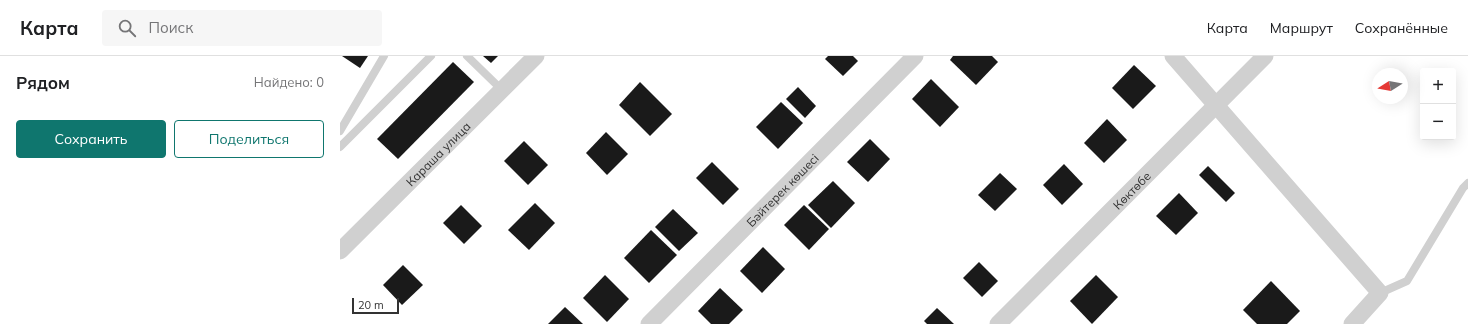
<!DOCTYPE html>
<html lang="ru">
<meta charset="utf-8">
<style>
:root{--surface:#fff;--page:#f6f6f6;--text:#202124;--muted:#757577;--line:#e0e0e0;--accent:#0f766e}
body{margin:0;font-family:Mulish,sans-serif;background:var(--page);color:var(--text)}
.controls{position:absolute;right:12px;top:12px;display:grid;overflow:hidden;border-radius:4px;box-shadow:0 4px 16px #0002}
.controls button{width:36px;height:36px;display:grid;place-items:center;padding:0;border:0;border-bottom:1px solid var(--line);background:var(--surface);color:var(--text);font:20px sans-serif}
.compass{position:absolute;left:1032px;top:12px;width:36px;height:36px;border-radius:50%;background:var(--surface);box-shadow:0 4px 16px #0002;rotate:259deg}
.scale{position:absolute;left:12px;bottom:10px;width:47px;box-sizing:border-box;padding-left:4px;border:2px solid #333;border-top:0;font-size:11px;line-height:14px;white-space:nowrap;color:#333;-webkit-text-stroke:3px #fff;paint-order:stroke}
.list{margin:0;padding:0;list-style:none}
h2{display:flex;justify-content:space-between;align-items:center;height:52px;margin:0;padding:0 16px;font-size:17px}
h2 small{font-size:13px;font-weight:400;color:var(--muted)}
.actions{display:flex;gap:8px;padding:12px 16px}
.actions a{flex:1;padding:9px 0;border:1px solid var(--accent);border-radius:4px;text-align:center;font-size:14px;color:var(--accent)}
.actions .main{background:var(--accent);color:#fff}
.icon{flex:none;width:22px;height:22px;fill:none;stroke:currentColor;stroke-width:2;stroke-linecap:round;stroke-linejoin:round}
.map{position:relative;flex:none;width:1128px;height:268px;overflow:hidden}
header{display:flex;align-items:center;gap:24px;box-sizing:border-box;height:56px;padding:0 20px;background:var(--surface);border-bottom:1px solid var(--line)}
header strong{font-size:19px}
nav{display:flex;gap:22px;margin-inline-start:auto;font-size:14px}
.search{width:280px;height:36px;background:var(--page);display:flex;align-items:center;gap:10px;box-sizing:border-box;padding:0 14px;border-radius:4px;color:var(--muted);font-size:15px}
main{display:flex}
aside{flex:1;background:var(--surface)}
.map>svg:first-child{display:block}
.building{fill:#1a1a1a}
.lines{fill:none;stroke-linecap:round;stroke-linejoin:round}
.service{stroke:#d0d0d0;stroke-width:8}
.minor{stroke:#d0d0d0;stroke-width:17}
.labels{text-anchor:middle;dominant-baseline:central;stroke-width:4;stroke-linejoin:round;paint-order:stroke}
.street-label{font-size:12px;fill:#333;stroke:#fff}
</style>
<header>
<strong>Карта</strong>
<div class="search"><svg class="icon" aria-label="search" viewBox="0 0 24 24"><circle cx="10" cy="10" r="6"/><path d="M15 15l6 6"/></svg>Поиск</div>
<nav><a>Карта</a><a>Маршрут</a><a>Сохранённые</a></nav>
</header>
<main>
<aside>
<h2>Рядом<small>Найдено: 0</small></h2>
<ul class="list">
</ul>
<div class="actions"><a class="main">Сохранить</a><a>Поделиться</a></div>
</aside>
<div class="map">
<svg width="1128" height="268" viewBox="0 0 1128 268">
<rect width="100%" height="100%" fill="#fff"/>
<!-- building -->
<g class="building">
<polygon points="2,0 28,0 20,12"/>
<polygon points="143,0 158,0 151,7"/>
<polygon points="488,0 513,0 518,5 503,20 485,3"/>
<polygon points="613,0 652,0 658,6 636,29 610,4"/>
<polygon points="113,6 134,26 58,103 37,83"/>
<polygon points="794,9 816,30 793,53 772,32"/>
<polygon points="591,23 619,51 600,71 572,43"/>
<polygon points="300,26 332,58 310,80 279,49"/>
<polygon points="458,31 476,50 465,62 446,43"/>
<polygon points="441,46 463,67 438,93 416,71"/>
<polygon points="767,63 787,84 764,107 744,87"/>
<polygon points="266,76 288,98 267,119 246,97"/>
<polygon points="530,83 550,103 528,126 507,106"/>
<polygon points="184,85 208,109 188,129 164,105"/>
<polygon points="372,106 399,133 383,149 356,122"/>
<polygon points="724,108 743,128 722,149 703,129"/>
<polygon points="868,110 895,137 886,146 859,119"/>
<polygon points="660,117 677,133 655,155 638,139"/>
<polygon points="493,125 515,147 491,172 468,149"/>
<polygon points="839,137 858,157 836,179 816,160"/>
<polygon points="195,147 215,167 189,194 168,174"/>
<polygon points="121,149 142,170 124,188 103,167"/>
<polygon points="464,149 489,173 469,194 444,169"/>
<polygon points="333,153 358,177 339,195 315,171"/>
<polygon points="311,174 337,199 309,227 284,202"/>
<polygon points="423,191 445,213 422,237 400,215"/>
<polygon points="639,206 658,225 642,241 623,222"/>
<polygon points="63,209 83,229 62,249 43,229"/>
<polygon points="265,219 289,243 267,266 243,242"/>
<polygon points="756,219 778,241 752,268 730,245"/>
<polygon points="931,225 960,255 947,268 917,268 903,254"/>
<polygon points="380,232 403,254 389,268 371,268 358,255"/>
<polygon points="225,251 243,268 208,268"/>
<polygon points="597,252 614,268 587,268 584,265"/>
</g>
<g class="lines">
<!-- service -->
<g class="service">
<polyline points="127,0 162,34"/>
<polyline points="0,75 44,0"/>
<polyline points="0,91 91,0"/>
<polyline points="1040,237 1067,225 1123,132 1128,127"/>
</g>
<!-- minor -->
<g class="minor">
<polyline points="833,0 1040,237 1012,268"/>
<path id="s1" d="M0,195L196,0"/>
<path id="s2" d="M309,268L575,0"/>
<path id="s3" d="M658,268L925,0"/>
</g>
</g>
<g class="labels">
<!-- street labels -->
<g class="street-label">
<text stroke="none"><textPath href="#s1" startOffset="138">Караша улица</textPath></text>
<text stroke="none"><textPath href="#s2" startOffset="189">Бәйтерек көшесі</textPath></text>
<text stroke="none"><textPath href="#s3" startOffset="189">Көктөбе</textPath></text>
</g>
</g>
</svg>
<div class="controls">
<button>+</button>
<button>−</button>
</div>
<svg class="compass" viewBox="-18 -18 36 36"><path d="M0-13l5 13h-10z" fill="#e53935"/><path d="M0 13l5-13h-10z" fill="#757577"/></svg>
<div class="scale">20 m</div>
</div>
</main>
